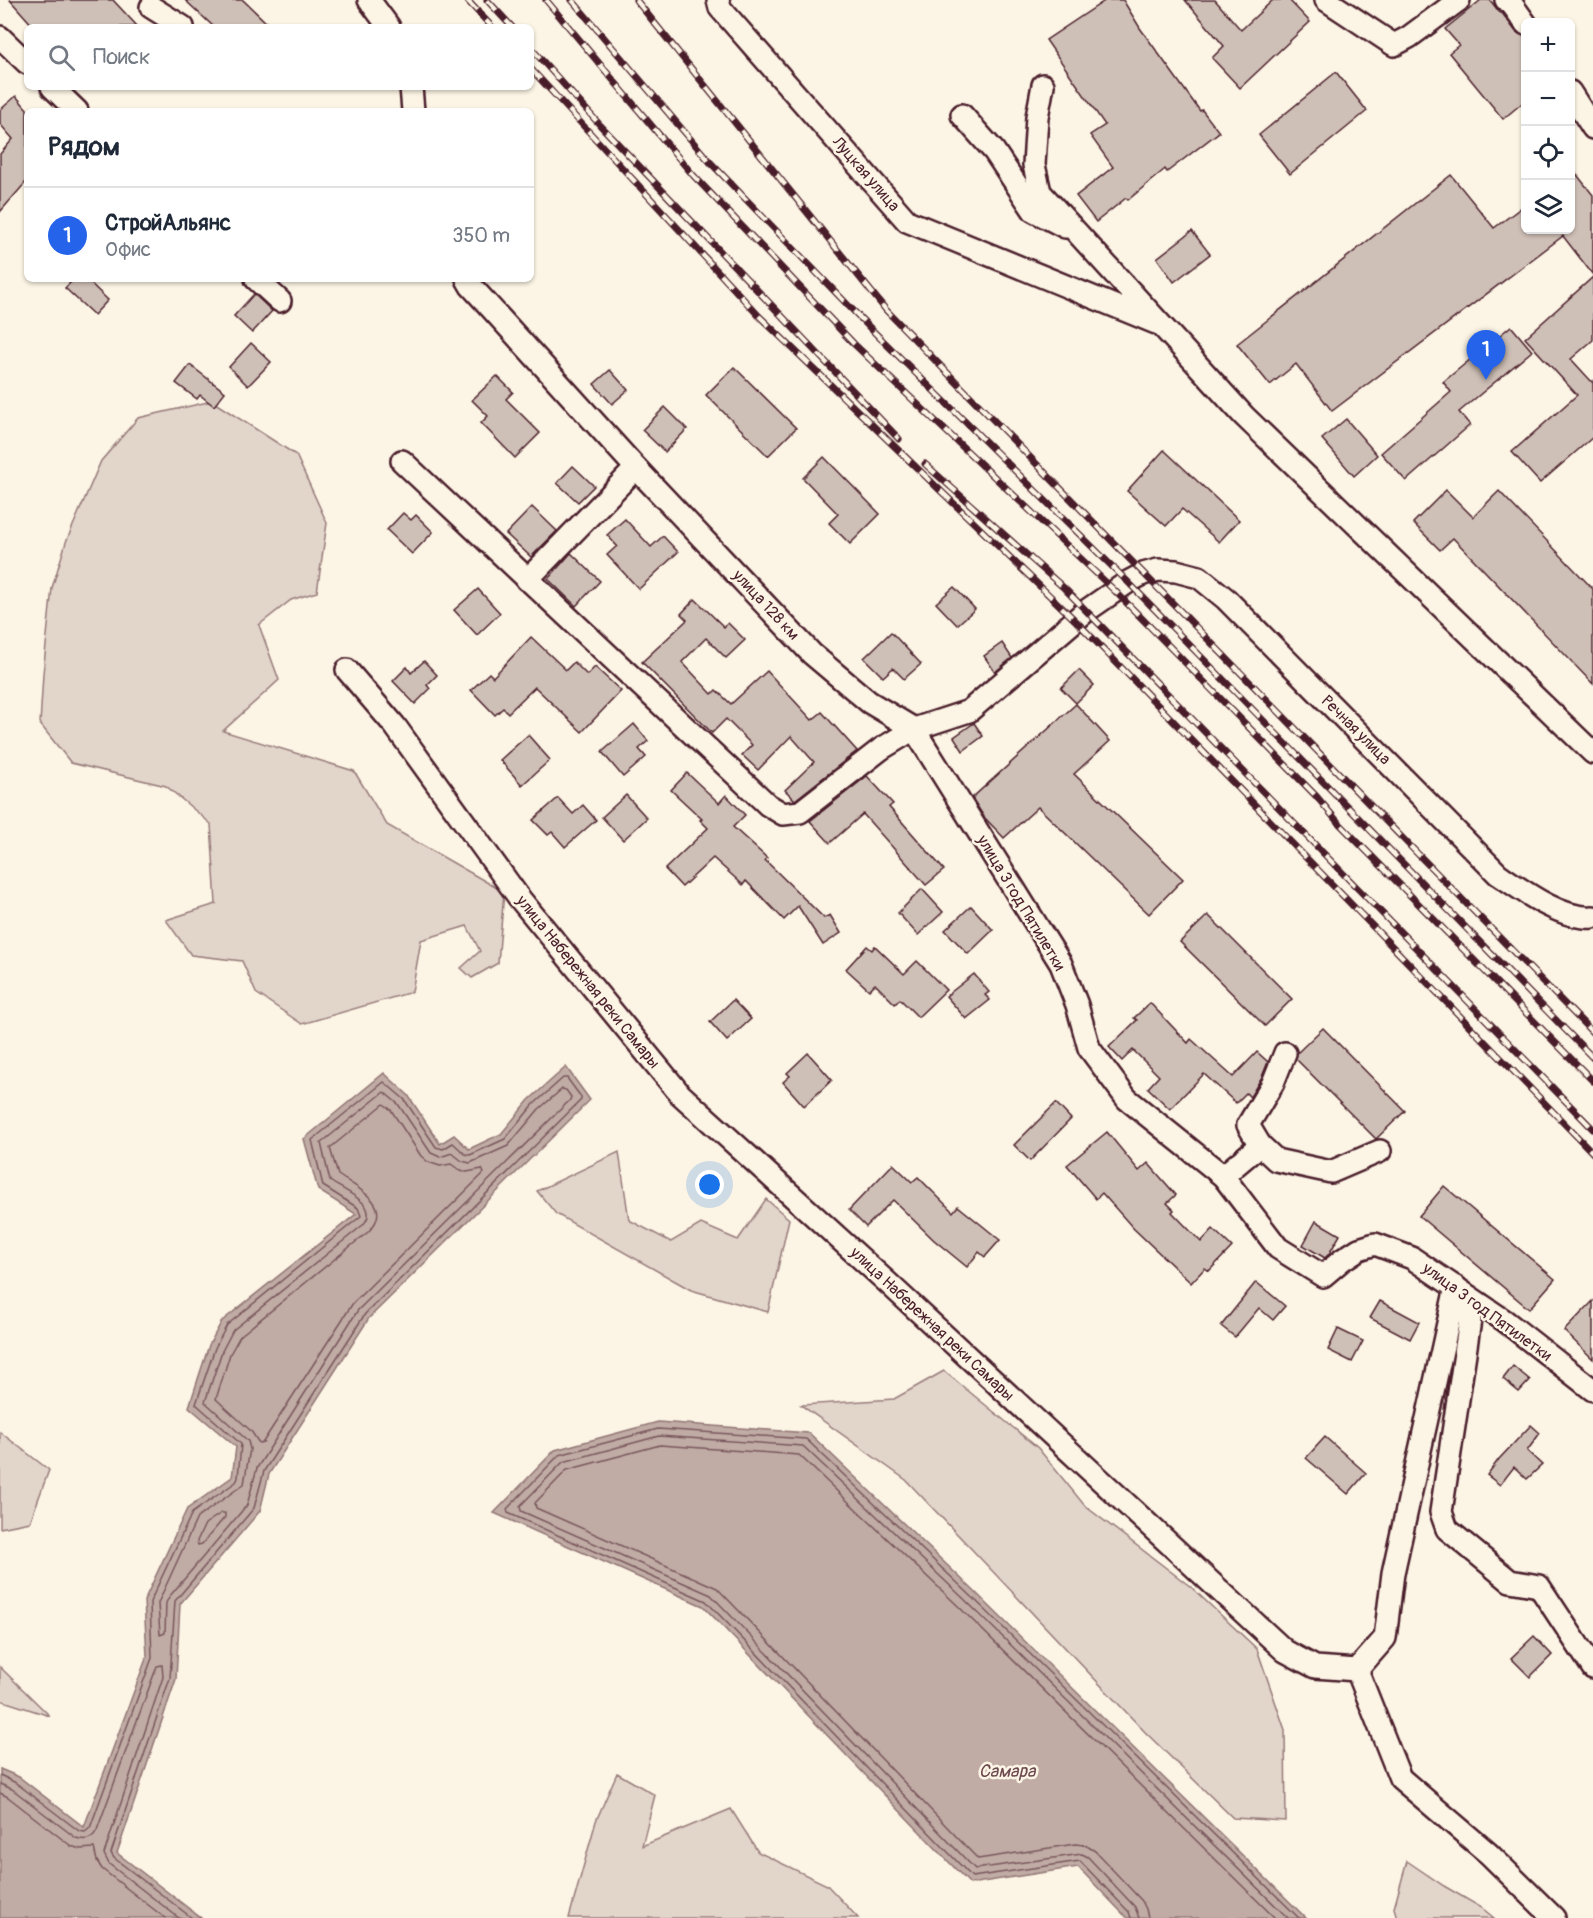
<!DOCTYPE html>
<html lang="ru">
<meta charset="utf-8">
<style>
:root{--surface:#fff;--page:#f6f6f7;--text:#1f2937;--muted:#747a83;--line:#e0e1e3;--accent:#2563eb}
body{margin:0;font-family:Pangolin,sans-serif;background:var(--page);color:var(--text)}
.controls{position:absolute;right:18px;top:18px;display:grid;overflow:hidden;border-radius:9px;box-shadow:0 2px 4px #0004}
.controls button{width:54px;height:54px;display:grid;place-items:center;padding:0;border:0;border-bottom:2px solid var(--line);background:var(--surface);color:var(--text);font:30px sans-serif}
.you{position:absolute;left:710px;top:1185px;width:21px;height:21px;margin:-15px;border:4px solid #fff;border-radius:50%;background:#1a73e8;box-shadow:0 0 0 9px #1a73e833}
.badge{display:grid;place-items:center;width:39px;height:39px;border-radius:50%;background:var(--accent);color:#fff;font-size:20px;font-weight:700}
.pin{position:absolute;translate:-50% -50px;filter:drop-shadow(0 2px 3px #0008)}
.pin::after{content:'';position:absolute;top:32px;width:21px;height:18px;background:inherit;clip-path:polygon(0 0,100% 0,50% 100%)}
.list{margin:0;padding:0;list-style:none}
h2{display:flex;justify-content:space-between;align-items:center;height:78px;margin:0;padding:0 24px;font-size:26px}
h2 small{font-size:20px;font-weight:400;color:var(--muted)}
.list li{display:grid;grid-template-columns:39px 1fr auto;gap:18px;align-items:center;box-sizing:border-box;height:96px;padding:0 24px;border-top:2px solid var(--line)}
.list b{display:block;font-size:22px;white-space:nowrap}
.list p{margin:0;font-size:20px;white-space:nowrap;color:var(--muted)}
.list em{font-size:20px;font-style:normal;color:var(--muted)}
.icon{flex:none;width:33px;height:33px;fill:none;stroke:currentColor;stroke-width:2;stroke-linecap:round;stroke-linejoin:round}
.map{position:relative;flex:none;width:1593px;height:1918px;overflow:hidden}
.search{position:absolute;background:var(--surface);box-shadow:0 2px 4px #0004;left:24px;top:24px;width:510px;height:66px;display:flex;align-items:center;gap:15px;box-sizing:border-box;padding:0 21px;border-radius:9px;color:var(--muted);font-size:22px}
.panel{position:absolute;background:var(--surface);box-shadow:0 2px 4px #0004;left:24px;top:108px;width:510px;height:174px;border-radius:9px}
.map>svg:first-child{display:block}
.green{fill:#e2d5ca;stroke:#967a7a;stroke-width:1.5}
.water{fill:#c0aca5;stroke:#917474;stroke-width:1.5}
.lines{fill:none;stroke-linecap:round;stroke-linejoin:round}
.shore{stroke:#79575c;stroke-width:1.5}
.building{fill:#cfc0b7;stroke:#4a1f2b;stroke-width:1.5}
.minor-casing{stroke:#4a1f2b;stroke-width:26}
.minor{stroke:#fcf5e5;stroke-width:21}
.rail-casing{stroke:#4a1f2b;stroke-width:7}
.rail{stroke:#fcf5e5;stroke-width:4.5;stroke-dasharray:14;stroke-linecap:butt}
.labels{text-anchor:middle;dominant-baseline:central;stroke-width:5;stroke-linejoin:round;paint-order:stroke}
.street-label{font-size:16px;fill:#4a1f2b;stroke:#fcf5e5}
.water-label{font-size:18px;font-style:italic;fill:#6d4950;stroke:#fcf5e5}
</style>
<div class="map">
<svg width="1593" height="1918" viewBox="0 0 1593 1918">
<rect width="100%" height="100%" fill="#fcf5e5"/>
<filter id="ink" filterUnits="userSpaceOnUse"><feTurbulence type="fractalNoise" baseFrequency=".0167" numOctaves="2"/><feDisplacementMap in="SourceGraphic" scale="12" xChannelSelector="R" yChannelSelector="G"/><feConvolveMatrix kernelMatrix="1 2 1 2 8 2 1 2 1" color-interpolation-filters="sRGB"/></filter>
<g filter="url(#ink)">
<!-- green -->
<g class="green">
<polygon points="212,401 296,455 327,523 317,592 291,600 259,625 279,680 223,731 354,771 387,825 504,892 498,963 472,978 461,968 480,951 467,926 421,940 412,992 302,1024 256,993 242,961 191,955 166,920 216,904 211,824 166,786 71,763 40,724 43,674 52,588 66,542 101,461 138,418"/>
<polygon points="619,1152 629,1220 671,1242 701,1224 738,1240 766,1199 789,1219 768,1312 691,1290 556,1214 537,1191"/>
<polygon points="944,1371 1038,1448 1085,1506 1191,1587 1257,1649 1285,1730 1286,1821 1233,1818 1145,1732 906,1480 801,1405 894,1399"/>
<polygon points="0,1432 49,1470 30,1522 0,1528"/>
<polygon points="0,1667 50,1716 0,1700"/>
<polygon points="617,1773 655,1795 642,1846 731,1809 758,1852 827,1885 858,1918 569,1918 596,1821"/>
<polygon points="1407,1861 1444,1886 1482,1908 1494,1918 1397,1918 1394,1908"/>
</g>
<!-- water -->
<g class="water">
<polygon points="566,1067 590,1100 369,1318 269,1474 260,1511 180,1604 176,1679 117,1853 201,1918 0,1918 0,1769 19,1777 84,1827 147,1656 144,1601 187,1509 232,1477 236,1447 189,1407 209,1345 222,1321 356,1214 318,1190 304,1139 384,1073 408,1095 440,1144 454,1135 469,1149 501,1134 529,1100"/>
<polygon points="658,1422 809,1433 971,1588 1306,1918 1127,1918 1078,1867 970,1884 703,1606 494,1513 555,1450"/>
</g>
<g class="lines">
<!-- shore -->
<g class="shore">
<path d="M562,1089L566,1090L571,1097L570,1100L358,1310L257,1468L247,1505L169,1597L166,1603L165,1633L160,1635L158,1603L197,1518L244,1484L250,1449L248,1441L205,1402L222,1351L233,1330L363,1225C382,1204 343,1191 330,1181L321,1143L384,1092L398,1104L431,1153L440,1157L452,1153L462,1161L470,1163L508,1146L539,1109Z"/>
<path d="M384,1104L391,1110L421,1156L428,1162L440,1166L451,1164L458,1169L467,1172L482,1169L484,1173L353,1303L263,1442L259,1443L251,1431L216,1399L230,1354L240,1336L368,1232C396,1205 357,1188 338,1175L330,1148Z"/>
<polygon points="221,1513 225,1513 225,1517 202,1544 198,1545 197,1541 205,1524"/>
<polyline points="0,1775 16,1783 79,1831 85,1832 90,1828 152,1658 150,1602 192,1513 236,1482 238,1478 241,1444 196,1404 215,1348 227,1325 361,1216 358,1208 323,1186 312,1140 384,1082 404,1099 436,1147 443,1149 453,1143 465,1154 470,1155 505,1139 534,1104 563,1078 567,1078 581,1097 581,1100 365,1314 264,1471 254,1508 175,1601 170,1678 111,1853 114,1858 192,1918"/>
<path d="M0,1784L12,1789L76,1838C85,1841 93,1839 97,1830L157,1666L162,1665L163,1677L104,1854L109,1864L179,1918"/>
<polyline points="0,1793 8,1797 71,1846 80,1849 94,1848 97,1861 102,1869 165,1918"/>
<polyline points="1131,1918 1129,1912 1080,1861 972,1877 706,1601 508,1513 507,1509 559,1455 658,1429 806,1439 967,1592 1299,1918"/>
<polyline points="1139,1918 1135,1907 1088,1857 1082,1854 975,1869 711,1595 521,1511 520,1506 563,1462 659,1436 803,1446 962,1597 1288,1918"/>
<polyline points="1148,1918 1146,1909 1142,1901 1095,1851 1085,1845 1075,1844 978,1859 717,1588 536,1508 535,1503 567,1470 660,1445 799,1455 956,1604 1275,1918"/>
</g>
</g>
<!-- building -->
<g class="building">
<polygon points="10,0 113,0 138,27 34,27"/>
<polygon points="185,0 243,0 271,27 214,27"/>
<polygon points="1106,0 1123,0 1140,28 1200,111 1202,110 1219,132 1167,172 1165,169 1128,200 1126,198 1096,222 1076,196 1113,167 1090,135 1105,125 1046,40"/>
<polygon points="1185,0 1215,0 1241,30 1273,0 1289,0 1310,22 1240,88 1212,58 1224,46"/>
<polygon points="1481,0 1490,0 1500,13 1502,13 1516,32 1526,36 1526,100 1503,119 1449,53 1459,45 1445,29"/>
<polygon points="1336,72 1367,111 1290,174 1259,135"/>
<polygon points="16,96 27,109 27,181 0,212 0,154 13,139 0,124 0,110"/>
<polygon points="1570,166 1593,195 1593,275 1563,236 1332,411 1296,364 1270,385 1237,344 1451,175 1494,228 1526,204 1526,230 1570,230"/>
<polygon points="1192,231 1210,254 1174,282 1157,258"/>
<polygon points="1593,277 1593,340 1571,359 1592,382 1593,381 1593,437 1540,483 1512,452 1577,395 1525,338"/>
<polygon points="74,279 86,279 108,300 94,315 65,288"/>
<polygon points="254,294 272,311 252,333 234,316"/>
<polygon points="1511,326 1532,351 1459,412 1470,425 1406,481 1381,453 1451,392 1443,382"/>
<polygon points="251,343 271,362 248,386 229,367"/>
<polygon points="190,365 225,392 214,406 200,395 197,399 176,383"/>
<polygon points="734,367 796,428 768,456 706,395"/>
<polygon points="610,370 628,390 612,404 594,384"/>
<polygon points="497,376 513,392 506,399 540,433 515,458 481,423 488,416 472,400"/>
<polygon points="665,407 687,429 665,452 642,430"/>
<polygon points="1346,419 1377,455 1354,476 1322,439"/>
<polygon points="1164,450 1239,520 1219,542 1182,509 1166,526 1127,491"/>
<polygon points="824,457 880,514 850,544 829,523 838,514 803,478"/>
<polygon points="573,466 594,486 578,502 557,483"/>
<polygon points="1446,490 1473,517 1499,491 1593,589 1593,684 1453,538 1440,550 1413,523"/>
<polygon points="532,507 557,531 531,557 506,534"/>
<polygon points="403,513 411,520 416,515 433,532 412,554 387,530"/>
<polygon points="625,519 651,547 663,536 678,552 639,589 607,555 617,546 607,535"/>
<polygon points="571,553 600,581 576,606 548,579"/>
<polygon points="954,587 975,609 957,625 936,603"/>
<polygon points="478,589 500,613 477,635 454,610"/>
<polygon points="695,599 724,627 728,623 745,640 726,658 706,638 682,662 712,694 716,690 731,704 767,671 812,720 822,712 857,751 795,800 785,790 814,762 791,736 758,770 742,755 752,745 726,719 712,733 642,662 687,620 681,614"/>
<polygon points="891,632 921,664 904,679 893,668 883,677 864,658"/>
<polygon points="531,637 566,670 574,662 587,675 595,667 621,691 582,732 535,687 508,713 503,708 495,715 471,690 489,673 493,677"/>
<polygon points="1002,643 1012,658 995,672 984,656"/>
<polygon points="424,661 437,675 427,685 430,689 415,704 393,681 407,667 411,673"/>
<polygon points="1079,670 1094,685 1076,703 1061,688"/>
<polygon points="1076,704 1110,741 1074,774 1183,879 1149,914 1038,807 1004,838 984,817 972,798"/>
<polygon points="974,723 983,736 963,751 954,737"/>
<polygon points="634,724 648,741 639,749 646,757 623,777 602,752"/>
<polygon points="528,735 550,760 522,785 500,760"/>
<polygon points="687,773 719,803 726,795 745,815 733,827 767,858 765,860 824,918 830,915 841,933 823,945 798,906 784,920 746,881 743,885 713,858 682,887 665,869 708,828 700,820 702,819 671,790"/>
<polygon points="867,776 893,804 889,807 944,870 926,885 863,814 830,843 810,821"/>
<polygon points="626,795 647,818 623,840 602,817"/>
<polygon points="558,798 573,814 583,805 596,820 565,847 552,832 548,835 533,820"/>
<polygon points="922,889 943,912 918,935 898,913"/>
<polygon points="971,906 993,930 968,954 945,930"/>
<polygon points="1208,915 1292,999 1265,1026 1180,942"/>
<polygon points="867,946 872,950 875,946 904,974 917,961 946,990 918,1017 900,999 895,1004 875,984 869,990 846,969"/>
<polygon points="974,974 989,992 985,995 990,1000 966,1019 946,996"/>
<polygon points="733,1000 751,1019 727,1041 710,1022"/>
<polygon points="1150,1003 1188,1043 1191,1039 1233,1077 1257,1052 1268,1062 1262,1077 1250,1097 1246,1093 1236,1103 1204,1074 1170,1109 1148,1088 1159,1076 1133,1050 1122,1061 1109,1047 1137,1020 1134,1018"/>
<polygon points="1323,1028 1405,1111 1376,1139 1296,1059 1297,1053"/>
<polygon points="808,1053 832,1080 804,1106 783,1082 790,1076 787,1073"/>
<polygon points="1056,1103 1071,1119 1030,1161 1014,1145"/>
<polygon points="1107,1132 1139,1171 1148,1163 1176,1195 1167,1203 1174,1210 1172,1212 1201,1242 1213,1229 1232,1247 1209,1271 1205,1268 1191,1283 1134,1229 1102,1193 1096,1199 1067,1165"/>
<polygon points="893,1164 912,1182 918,1177 953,1212 958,1206 1000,1240 985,1257 979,1252 967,1267 934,1240 893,1200 866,1227 849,1210"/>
<polygon points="1444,1186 1555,1279 1529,1309 1419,1216"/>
<polygon points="1316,1221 1340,1235 1329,1254 1325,1258 1303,1245"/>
<polygon points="1256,1282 1285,1306 1273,1320 1259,1308 1235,1337 1221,1326"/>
<polygon points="1380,1301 1419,1322 1410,1339 1370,1318"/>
<polygon points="1593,1301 1593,1359 1564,1331"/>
<polygon points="1338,1329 1363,1341 1352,1362 1328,1350"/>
<polygon points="1513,1366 1530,1380 1519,1392 1503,1379"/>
<polygon points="1531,1425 1540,1433 1527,1451 1542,1465 1527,1479 1514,1467 1500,1485 1487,1475 1499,1459"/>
<polygon points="1325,1437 1366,1473 1348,1494 1306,1458"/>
<polygon points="1534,1636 1552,1655 1530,1677 1511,1658"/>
</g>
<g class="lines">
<!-- minor casing -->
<g class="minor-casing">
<g id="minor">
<polyline points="369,0 389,27"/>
<polyline points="718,0 720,8 907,221 1156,323"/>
<polyline points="1326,0 1394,45 1409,37 1459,0"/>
<polyline points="1506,0 1511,3 1526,24"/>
<polyline points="151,7 183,27"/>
<polyline points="0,37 27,63"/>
<polyline points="1043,85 1037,117 1034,165 1040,192 1244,416 1593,753"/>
<polyline points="52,87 77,111"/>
<polyline points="411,87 413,111"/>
<polyline points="1570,92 1593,128"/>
<polyline points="962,115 994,151 1034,211 1065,227"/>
<polyline points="256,279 280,301"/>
<polyline points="467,279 471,286 636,468 812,654 869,702 914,729 1061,964 1077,1005 1089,1048 1127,1099 1223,1176 1278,1248 1323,1276 1342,1260 1359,1249 1375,1244 1412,1258 1505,1321 1593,1390"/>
<path d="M402,461L768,805L783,814L800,812L881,749L914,729L969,711L1086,611L1128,582L1143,574L1158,570L1176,571L1199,577L1226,599L1498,874C1523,891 1562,920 1593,917"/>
<polyline points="527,580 636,468"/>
<polyline points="347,670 395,726 520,899 680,1094 888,1283 1285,1651 1315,1667 1357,1670 1400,1778 1489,1854 1554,1918"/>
<polyline points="1285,1053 1273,1083 1248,1125 1260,1145 1276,1160 1331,1172 1380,1151"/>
<polyline points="1223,1176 1260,1145"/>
<polyline points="1456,1288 1470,1320 1441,1512 1447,1529 1510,1581 1539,1586 1593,1668"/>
<polyline points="1357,1670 1385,1638 1393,1573 1456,1287"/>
</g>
</g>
<!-- minor -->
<use href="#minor" class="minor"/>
<!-- rail casing -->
<g class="rail-casing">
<g id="rail">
<polyline points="467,0 492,27"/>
<polyline points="487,0 512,27"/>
<polyline points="546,0 693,175 854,344 1115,591 1317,797 1337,821 1593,1081"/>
<polyline points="572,0 710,162 871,329 1128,582 1593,1058"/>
<polyline points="636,0 886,310 1593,1033"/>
<polyline points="531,48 600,125 899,439"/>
<polyline points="531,69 759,316 1076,621 1593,1153"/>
<polyline points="925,464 1064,588 1593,1129"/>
</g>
</g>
<!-- rail -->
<use href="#rail" class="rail"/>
</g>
</g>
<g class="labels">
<!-- street labels -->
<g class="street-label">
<text transform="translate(866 174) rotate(49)">Луцкая улица</text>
<text transform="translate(766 605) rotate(47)">улица 128 км</text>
<text transform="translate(1356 730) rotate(45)">Речная улица</text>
<text transform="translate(1021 903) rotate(59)">улица 3 год Пятилетки</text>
<text transform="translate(588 982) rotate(51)">улица Набережная реки Самары</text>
<text transform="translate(1487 1312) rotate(36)">улица 3 год Пятилетки</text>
<text transform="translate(932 1324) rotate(43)">улица Набережная реки Самары</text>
</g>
<!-- water labels -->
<g class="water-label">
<text x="1007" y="1771">Самара</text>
</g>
</g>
</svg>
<div class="controls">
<button>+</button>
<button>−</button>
<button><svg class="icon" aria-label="locate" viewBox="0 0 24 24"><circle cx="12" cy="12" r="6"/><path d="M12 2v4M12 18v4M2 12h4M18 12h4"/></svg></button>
<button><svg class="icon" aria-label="layers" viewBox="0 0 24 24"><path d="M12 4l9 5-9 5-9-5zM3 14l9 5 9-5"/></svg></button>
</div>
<div class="you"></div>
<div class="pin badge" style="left:1486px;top:380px">1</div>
<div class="search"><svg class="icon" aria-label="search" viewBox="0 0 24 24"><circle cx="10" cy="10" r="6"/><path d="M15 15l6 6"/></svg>Поиск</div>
<section class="panel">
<h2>Рядом<small></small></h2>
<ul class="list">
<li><span class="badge">1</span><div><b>СтройАльянс</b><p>Офис</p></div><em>350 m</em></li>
</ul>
</section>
</div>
